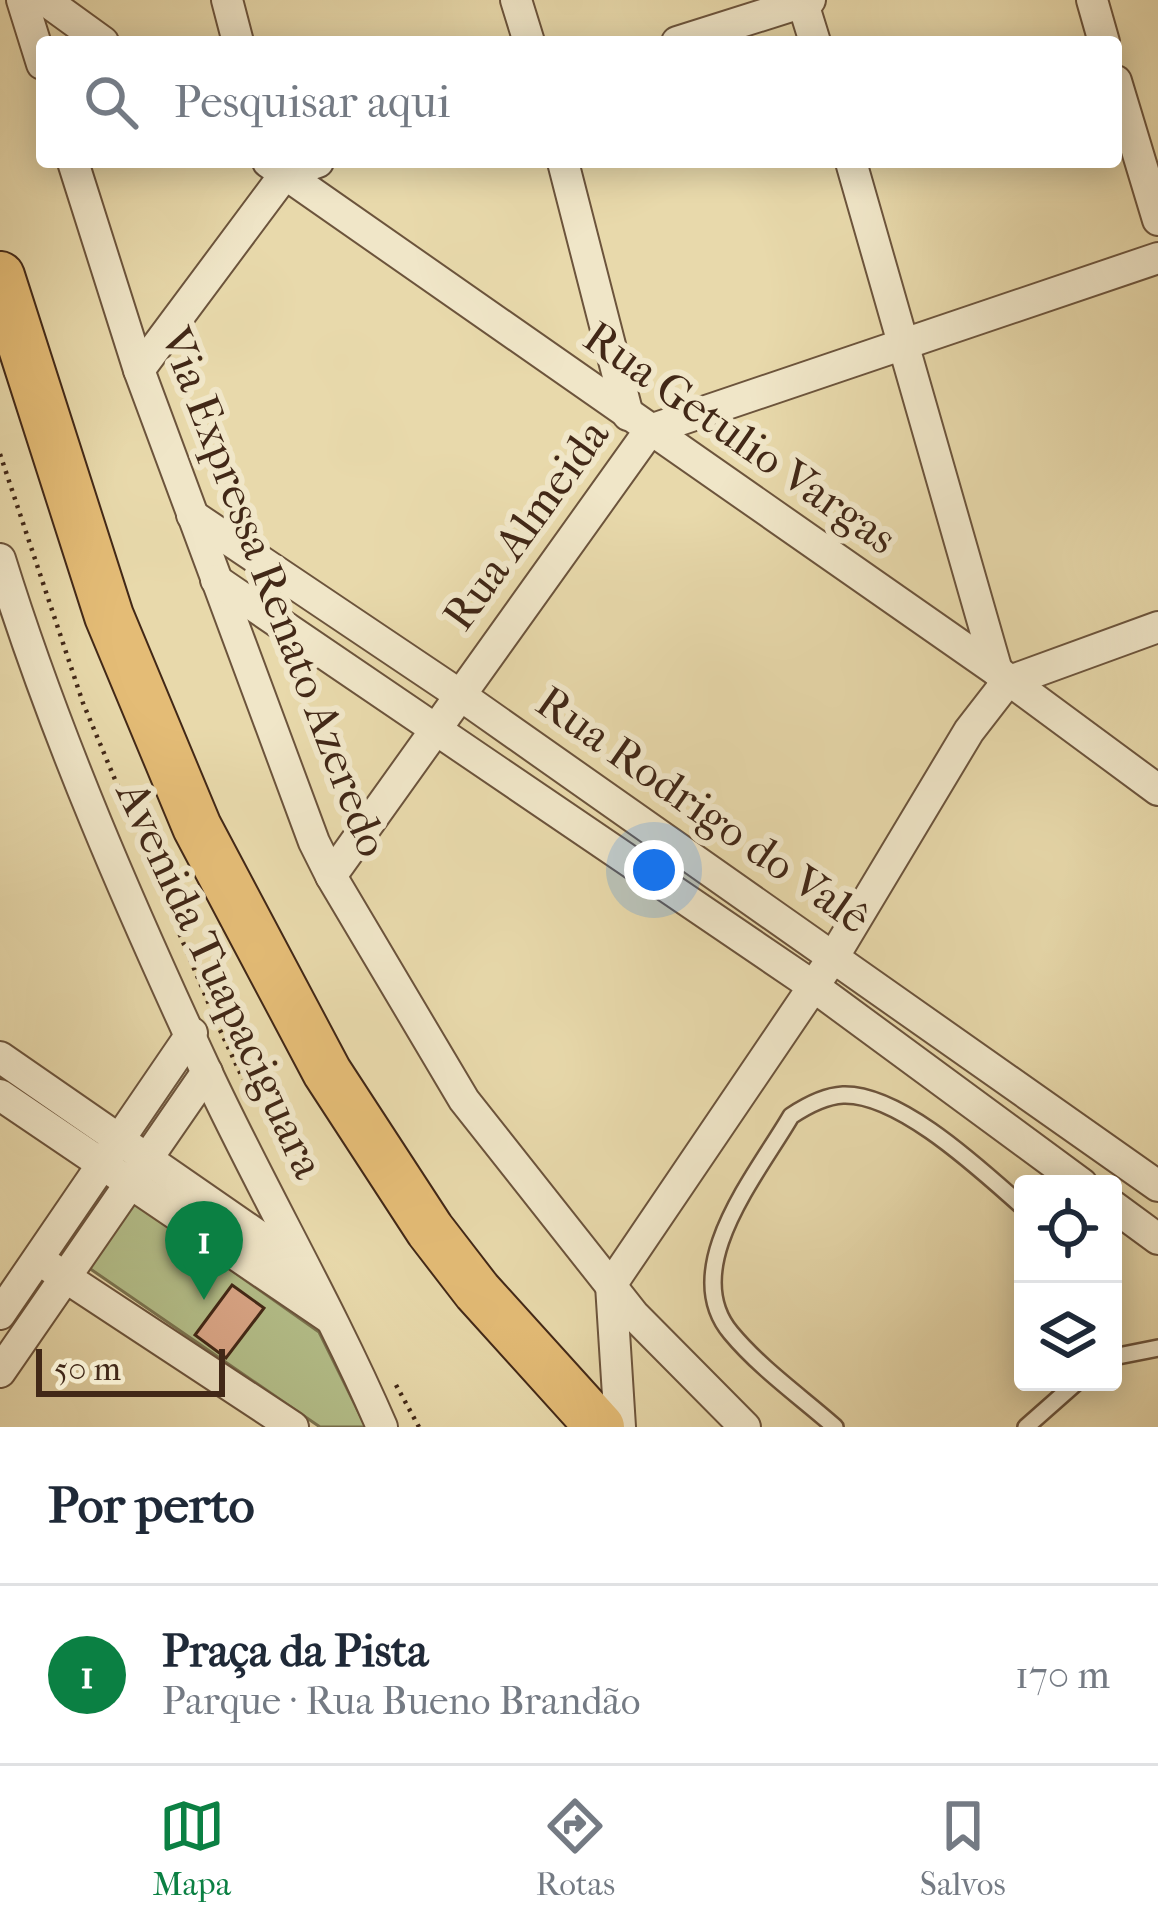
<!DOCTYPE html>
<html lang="pt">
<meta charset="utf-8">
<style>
:root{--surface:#fff;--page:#f2f2f3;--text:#1f2937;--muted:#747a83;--line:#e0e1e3;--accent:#0b8043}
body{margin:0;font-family:"IM FELL French Canon",serif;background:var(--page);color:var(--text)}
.controls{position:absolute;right:36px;bottom:36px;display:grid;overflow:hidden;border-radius:12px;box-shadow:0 6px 30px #0003}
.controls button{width:108px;height:108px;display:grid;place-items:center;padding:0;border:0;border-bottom:3px solid var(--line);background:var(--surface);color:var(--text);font:60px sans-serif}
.scale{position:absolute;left:36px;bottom:30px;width:189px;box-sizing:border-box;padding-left:12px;border:6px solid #422817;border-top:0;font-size:33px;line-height:42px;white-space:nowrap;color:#422817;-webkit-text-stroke:9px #f0e6c8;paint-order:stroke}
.you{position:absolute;left:654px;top:870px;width:42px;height:42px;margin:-30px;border:9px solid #fff;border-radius:50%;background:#1a73e8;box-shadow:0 0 0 18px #1a73e833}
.badge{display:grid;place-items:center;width:78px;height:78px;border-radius:50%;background:var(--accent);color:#fff;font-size:39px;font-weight:700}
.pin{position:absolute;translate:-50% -99px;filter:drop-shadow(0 3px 6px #0008)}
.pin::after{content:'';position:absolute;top:63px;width:42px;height:36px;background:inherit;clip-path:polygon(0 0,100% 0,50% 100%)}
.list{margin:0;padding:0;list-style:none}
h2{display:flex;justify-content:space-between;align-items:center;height:156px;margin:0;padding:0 48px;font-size:51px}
h2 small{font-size:39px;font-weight:400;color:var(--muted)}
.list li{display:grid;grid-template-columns:78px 1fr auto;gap:36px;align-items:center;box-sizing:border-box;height:180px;padding:0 48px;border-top:3px solid var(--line)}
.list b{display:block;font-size:45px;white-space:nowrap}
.list p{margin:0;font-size:39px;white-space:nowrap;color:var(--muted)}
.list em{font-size:39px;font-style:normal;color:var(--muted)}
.icon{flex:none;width:66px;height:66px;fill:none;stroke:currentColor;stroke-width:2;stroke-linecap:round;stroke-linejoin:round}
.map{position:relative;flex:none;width:1158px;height:1427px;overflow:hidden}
.search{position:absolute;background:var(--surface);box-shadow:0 6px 30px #0003;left:36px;right:36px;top:36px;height:132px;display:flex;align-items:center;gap:30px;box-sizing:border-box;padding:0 42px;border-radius:12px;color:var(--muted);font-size:45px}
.sheet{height:336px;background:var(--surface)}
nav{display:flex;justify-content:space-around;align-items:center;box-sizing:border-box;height:168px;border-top:3px solid var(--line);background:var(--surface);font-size:33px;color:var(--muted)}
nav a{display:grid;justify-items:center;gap:6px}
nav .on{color:var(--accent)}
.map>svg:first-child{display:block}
.green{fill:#b4bf8a;stroke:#7b7450;stroke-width:3}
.building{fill:#dba788;stroke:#422817;stroke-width:3}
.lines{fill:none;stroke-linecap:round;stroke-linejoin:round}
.service-casing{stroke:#6c543c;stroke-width:20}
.minor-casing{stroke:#6c543c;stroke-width:34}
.trunk-casing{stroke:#422817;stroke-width:52}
.path{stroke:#422817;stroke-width:4.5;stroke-dasharray:3 6;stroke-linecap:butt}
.service{stroke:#f0e6c8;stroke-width:15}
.minor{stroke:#f0e6c8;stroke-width:30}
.trunk{stroke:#e4bc76;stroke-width:48}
.labels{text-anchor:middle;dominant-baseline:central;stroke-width:12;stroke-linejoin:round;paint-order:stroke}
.street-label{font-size:45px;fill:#422817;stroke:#f0e6c8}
</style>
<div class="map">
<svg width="1158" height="1427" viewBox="0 0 1158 1427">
<rect width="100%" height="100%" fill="#e8d9ab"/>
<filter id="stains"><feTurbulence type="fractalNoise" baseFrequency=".00167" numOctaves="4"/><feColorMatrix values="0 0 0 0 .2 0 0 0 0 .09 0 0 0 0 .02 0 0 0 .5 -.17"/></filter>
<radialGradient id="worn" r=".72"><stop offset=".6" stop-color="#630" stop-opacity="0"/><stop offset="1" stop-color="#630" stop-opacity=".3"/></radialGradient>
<!-- green -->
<polygon class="green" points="133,1201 319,1332 366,1427 320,1427 89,1268"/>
<!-- building -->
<polygon class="building" points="232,1285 264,1308 226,1358 195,1335"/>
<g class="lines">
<!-- service casing -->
<g class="service-casing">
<g id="service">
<polyline points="1113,1357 1158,1348"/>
<path d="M835,1427C801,1397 760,1368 731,1333C677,1269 758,1173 791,1116C806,1106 824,1096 843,1095C900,1093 982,1171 1023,1207"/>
<polyline points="1026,1427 1077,1382"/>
</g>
</g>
<!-- minor casing -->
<g class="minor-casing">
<g id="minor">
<polyline points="22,0 42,64"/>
<polyline points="45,0 103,42"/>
<polyline points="227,0 238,42"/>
<polyline points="516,0 529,42"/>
<polyline points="802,0 815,42"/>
<polyline points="1092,0 1104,42"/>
<polyline points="677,42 810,0"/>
<polyline points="1116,81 1158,220"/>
<polyline points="73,162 139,370 314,842 331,876 464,1100 634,1315 745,1427"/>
<polyline points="268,162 997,671 1158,790"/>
<polyline points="563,162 628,415"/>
<polyline points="851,162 997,671"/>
<polyline points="139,370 285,174 318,162"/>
<polyline points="192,515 460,695 1158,1186"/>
<path d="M0,559C55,736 130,907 208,1075C264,1194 330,1307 382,1427"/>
<polyline points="216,580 813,986 1082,1184"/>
<polyline points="331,876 650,430 1158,258"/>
<polyline points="0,1057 302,1266"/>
<polyline points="0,1095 328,1317"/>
<polyline points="1113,1206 1158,1239"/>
<polyline points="47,1265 293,1427"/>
<polyline points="0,1314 192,1033"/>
<polyline points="0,1372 207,1072"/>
<polyline points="620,1427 611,1285 834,956 969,731 1007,682 1158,627"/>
</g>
</g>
<!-- trunk casing -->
<g class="trunk-casing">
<polyline id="trunk" points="0,276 109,616 197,827 327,1072 430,1230 477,1291 600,1427"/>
</g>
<!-- path -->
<g class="path">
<polyline points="0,454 83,703 213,1014"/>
<polyline points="220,1030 243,1079"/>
<polyline points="396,1385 419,1427"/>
</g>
<!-- service -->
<use href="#service" class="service"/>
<!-- minor -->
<use href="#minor" class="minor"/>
<!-- trunk -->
<use href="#trunk" class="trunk"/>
</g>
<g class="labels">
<!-- street labels -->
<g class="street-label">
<text transform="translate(740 438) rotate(35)">Rua Getulio Vargas</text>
<text transform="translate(526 525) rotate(-54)">Rua Almeida</text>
<text transform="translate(274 592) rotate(69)">Via Expressa Renato Azeredo</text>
<text transform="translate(703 810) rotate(35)">Rua Rodrigo do Valê</text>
<text transform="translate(220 980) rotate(65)">Avenida Tuapaciguara</text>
</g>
</g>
<rect width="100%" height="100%" filter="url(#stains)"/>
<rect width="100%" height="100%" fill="url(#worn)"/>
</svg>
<div class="controls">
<button><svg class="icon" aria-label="locate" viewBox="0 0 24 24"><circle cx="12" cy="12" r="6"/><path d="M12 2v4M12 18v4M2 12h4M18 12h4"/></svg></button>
<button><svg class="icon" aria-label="layers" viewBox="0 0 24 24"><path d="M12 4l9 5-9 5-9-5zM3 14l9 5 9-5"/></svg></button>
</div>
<div class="scale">50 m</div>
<div class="you"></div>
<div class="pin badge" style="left:204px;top:1300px">1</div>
<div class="search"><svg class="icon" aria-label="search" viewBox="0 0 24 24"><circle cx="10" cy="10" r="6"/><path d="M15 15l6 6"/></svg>Pesquisar aqui</div>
</div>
<section class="sheet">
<h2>Por perto<small></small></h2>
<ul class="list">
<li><span class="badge">1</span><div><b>Praça da Pista</b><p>Parque · Rua Bueno Brandão</p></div><em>170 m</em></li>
</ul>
</section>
<nav>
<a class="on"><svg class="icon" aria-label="map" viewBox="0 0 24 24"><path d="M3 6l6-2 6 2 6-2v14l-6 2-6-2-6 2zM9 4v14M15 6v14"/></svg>Mapa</a>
<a><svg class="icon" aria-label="directions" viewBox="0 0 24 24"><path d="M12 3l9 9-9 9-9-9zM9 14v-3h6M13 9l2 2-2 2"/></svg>Rotas</a>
<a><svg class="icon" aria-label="saved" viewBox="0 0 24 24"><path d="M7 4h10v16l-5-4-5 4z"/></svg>Salvos</a>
</nav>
